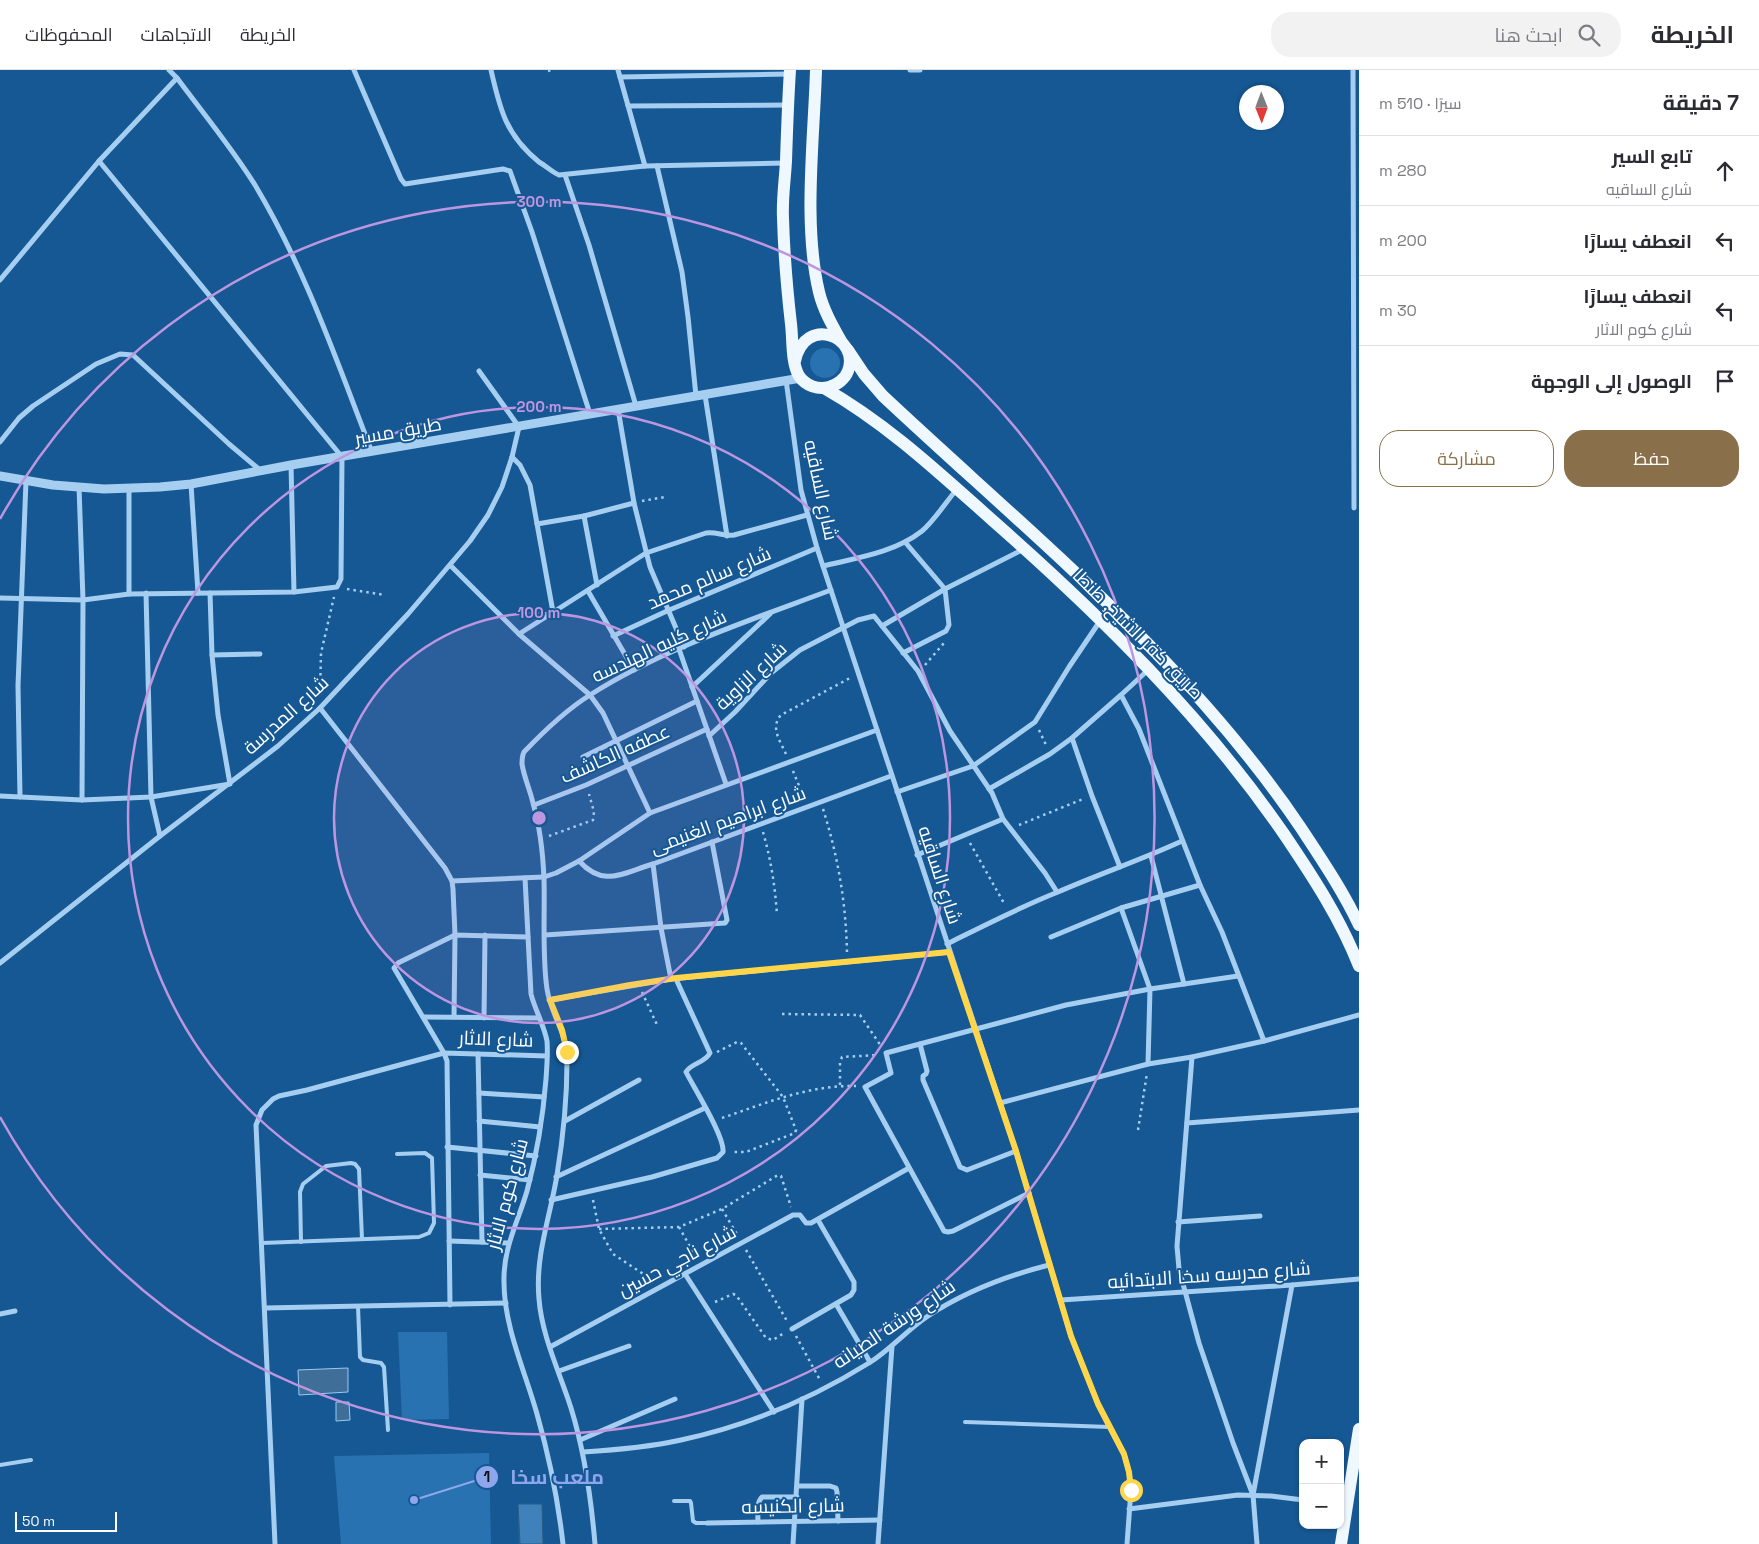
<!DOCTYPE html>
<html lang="ar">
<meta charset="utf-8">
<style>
:root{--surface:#fff;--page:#f2f2f3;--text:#2b2b33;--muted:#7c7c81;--line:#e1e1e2;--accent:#8a704a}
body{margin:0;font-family:"Space Grotesk",Cairo,sans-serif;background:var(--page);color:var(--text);direction:rtl}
.controls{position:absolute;right:15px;bottom:15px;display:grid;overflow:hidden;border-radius:10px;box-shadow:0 1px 4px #0004}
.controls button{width:45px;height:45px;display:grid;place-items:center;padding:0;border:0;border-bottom:1px solid var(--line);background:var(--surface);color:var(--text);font:25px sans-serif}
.compass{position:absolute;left:1239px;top:15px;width:45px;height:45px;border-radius:50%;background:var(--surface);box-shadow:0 1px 4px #0004;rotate:179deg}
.scale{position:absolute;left:15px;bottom:12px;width:102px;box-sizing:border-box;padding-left:5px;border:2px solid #fff;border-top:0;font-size:14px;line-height:18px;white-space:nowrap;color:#fff;-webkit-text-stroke:4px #165893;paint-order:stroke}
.stop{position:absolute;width:15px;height:15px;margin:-11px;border:4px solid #ffd54a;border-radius:50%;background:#fff}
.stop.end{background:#ffd54a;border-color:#fff;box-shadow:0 1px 5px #0008}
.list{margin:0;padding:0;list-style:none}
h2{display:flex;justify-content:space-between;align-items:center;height:65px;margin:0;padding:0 20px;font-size:21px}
h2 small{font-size:16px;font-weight:400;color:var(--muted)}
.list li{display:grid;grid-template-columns:32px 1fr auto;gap:15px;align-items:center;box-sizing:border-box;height:70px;padding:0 20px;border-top:1px solid var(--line)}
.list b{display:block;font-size:19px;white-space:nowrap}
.list p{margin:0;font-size:16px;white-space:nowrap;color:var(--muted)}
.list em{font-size:16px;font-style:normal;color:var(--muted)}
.actions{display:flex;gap:10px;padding:15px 20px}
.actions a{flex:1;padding:11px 0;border:1px solid var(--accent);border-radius:20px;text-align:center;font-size:18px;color:var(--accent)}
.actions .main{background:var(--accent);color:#fff}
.icon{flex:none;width:28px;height:28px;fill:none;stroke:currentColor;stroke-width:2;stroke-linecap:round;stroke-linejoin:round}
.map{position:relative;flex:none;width:1359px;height:1474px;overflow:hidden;direction:ltr}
header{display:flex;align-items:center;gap:30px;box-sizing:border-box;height:70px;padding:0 25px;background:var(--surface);border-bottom:1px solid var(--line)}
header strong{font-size:24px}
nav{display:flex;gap:28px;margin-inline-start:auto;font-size:18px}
.search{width:350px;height:45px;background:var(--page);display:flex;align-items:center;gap:12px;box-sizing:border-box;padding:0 18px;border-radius:20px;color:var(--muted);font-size:19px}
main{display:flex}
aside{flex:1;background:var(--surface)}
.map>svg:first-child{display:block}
.green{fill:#2972b1}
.water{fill:#3f6e98;stroke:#98caf3}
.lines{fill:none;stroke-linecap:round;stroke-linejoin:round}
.path{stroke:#a6cef1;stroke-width:2.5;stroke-dasharray:2.5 4;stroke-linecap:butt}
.service{stroke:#a6cef1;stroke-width:4}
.minor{stroke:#a6cef1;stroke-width:5}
.tertiary{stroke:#a6cef1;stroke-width:9}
.primary{stroke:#eff7ff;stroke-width:12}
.wall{fill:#366fa0}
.building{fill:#3f81ba;stroke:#2c5a82}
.route{stroke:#ffd54a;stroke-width:6}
.ring{fill:none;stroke:#bd96df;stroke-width:2.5}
.labels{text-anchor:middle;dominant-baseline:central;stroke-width:4;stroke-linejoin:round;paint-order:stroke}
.street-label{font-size:19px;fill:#fff;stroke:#165893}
.centre{fill:#bd96df;stroke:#165893;stroke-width:2.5}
.ring-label{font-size:15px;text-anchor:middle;font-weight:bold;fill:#bd96df;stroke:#165893;stroke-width:4;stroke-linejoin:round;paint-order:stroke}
.leader{fill:none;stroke:#8ea6ec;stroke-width:2}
.callout-dot{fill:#8ea6ec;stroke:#165893;stroke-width:2}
.mark-label{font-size:15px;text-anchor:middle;font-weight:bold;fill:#111}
.callout-label{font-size:20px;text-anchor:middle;font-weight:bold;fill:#8ea6ec;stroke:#165893;stroke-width:4;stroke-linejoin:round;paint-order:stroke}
</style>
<header>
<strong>الخريطة</strong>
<div class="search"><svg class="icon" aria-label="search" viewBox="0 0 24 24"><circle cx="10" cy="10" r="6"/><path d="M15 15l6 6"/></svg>ابحث هنا</div>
<nav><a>الخريطة</a><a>الاتجاهات</a><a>المحفوظات</a></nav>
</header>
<main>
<aside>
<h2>7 دقيقة<small>سيرًا · 510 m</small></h2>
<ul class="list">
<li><svg class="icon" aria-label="ahead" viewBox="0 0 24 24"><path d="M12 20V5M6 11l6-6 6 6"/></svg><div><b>تابع السير</b><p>شارع الساقيه</p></div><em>280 m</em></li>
<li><svg class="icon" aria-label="left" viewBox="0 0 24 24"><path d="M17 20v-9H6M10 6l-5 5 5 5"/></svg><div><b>انعطف يسارًا</b></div><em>200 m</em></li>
<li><svg class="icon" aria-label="left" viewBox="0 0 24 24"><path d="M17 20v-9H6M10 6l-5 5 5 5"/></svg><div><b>انعطف يسارًا</b><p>شارع كوم الاثار</p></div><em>30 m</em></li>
<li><svg class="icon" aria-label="arrive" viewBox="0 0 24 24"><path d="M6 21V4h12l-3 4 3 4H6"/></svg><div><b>الوصول إلى الوجهة</b></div></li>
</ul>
<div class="actions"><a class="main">حفظ</a><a>مشاركة</a></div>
</aside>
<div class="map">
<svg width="1359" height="1474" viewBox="0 0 1359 1474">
<rect width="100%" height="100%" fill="#165893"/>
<!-- green -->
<g class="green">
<circle cx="825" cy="293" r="15"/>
<polygon points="398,1262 447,1262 449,1349 402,1350"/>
<polygon points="489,1383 491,1474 341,1474 334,1386"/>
</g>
<!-- water -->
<g class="water">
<polygon points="348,1298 348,1322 299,1325 298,1300"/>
<polygon points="336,1332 349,1332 350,1350 336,1351"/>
</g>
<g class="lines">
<!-- path -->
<g class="path">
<polyline points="548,1 552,0"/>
<polyline points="642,431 665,427"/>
<polyline points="347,519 385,525"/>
<polyline points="925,595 944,573"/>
<polyline points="320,625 321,583 334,527"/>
<polyline points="1039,660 1046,675"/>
<path d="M786,684C780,671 770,657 781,645L850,608"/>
<polyline points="793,701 804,728"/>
<path d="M823,739C838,786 846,833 847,883"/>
<polyline points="1019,755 1083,729"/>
<path d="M763,762C771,790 775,816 777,845"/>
<polyline points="549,766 593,750 594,742 589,724"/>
<polyline points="970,773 1005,835"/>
<polyline points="642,922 658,957"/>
<polyline points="782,944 860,945 881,976"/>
<polyline points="717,982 737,972 741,973 783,1027 796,1060 795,1063 746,1082 732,1082"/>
<polyline points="840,1015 840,993 842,987 877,985"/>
<path d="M722,1048C766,1033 809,1015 856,1016"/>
<polyline points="1138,1060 1147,1003"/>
<polyline points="593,1130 599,1159 613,1184 654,1211"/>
<polyline points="722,1139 738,1166"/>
<polyline points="679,1157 697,1189"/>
<polyline points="599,1159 679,1157 722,1139 778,1105 781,1106 791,1137"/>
<polyline points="746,1180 787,1251"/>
<polyline points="715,1232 733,1224 736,1225 766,1268 773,1270 784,1263"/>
<polyline points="796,1266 820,1310"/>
</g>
<!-- service -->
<g class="service">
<polyline points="301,1172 300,1122 303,1114 326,1096 351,1093 355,1094 359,1099 362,1169"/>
<polyline points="262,1173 419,1167 429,1163 434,1153 432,1088 425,1083 397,1084"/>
<polyline points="358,1236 360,1287 363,1290 381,1293 384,1297 388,1360"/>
<polyline points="965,1352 1110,1357"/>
<polyline points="0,1395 31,1390"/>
<polyline points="674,1431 690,1431 691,1433 693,1451 696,1453 707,1453"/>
</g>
<!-- minor -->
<g class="minor">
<path d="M169,0L177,8C203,43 232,78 255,115C305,198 337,292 372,382"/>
<polyline points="354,0 401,109 405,114 503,99 510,101 532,162 590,344"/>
<path d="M491,0C500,40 506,65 539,92C546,96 552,102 559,105L645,96L785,93"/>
<polyline points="618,0 620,7 789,4"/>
<polyline points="910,0 920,0"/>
<polyline points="1353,0 1354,438"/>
<polyline points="620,7 645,96"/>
<polyline points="628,36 788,35"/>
<polyline points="657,96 682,202 688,247 696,326"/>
<polyline points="565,105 589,175 636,336"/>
<polyline points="0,210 99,91 177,8"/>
<polyline points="786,310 801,420 817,478 1016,1081 1071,1266 1098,1334 1124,1384 1129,1402 1131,1420 1127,1474"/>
<polyline points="705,325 727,466"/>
<polyline points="618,339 634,433 650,497 684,577"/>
<polyline points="0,372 19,348 33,336 96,294 120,284 133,285 229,374 260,400"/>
<polyline points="512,387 520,395 530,415 553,542"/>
<polyline points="291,395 294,522"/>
<polyline points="191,414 198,523"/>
<polyline points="79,417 83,530 82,730"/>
<polyline points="584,446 597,515"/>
<polyline points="537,454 584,446 634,433"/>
<polyline points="450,495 519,564 590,625 603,643 650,743"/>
<path d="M823,496C856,488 894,483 922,461C934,451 946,432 957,419"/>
<polyline points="588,521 634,600"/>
<polyline points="146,523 151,727 160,766"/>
<polyline points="210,523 212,585"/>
<polyline points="129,524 129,419"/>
<polyline points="0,528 83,530 129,524 294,522 337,517 341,509 342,387 99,91"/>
<polyline points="882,556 945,519 1024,479"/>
<path d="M519,564L646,483L706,463C716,461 724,467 734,465L807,445"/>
<polyline points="613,566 667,541 817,478"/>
<polyline points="679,579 726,714"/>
<polyline points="903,583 946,561 949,555 945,519 905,472"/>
<polyline points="692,617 770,544"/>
<polyline points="1121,625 1148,600"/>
<polyline points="320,638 445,798 452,811 453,819 455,865 454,947"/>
<polyline points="709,666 735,642 771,603 800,580 858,550 874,546 918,601 950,661 992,723 1003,749 1045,803 1057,822"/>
<polyline points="1072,668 1092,726 1120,797"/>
<polyline points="583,687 697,631"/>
<polyline points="989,719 1050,684 1072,668 1121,625 1139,659 1200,815 1222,862 1264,971 1192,987 1148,994 1000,1033"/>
<polyline points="897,722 973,696 1035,652 1069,597 1100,551"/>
<polyline points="0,726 82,730 151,727 230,714 218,645 212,585 260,584"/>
<polyline points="20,727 18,616 26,411"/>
<polyline points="534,735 586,715 707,659"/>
<polyline points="917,785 1003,749"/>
<polyline points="1151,786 1184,914"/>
<path d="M579,791C604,818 622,803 653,794L891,706"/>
<polyline points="653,794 661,858 671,909"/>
<path d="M525,808L531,924C535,940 544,955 547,971C548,983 547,996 546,1009C543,1047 537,1084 527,1121C518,1152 503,1178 504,1212C504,1257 525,1301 537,1344C549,1386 558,1430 563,1474"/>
<polyline points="452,811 544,807 556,803 579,791 650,743 877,660"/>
<polyline points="1121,838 1150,919 1148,994"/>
<polyline points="545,865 725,853 727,850 712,772"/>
<polyline points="1051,867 1121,838 1200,815"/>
<path d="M947,874C983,856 1020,837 1058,822C1099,804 1141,790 1182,771"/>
<polyline points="0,893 160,766 278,676 320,638 408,544 470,471 488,445 502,417 512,387 519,357 479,301"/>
<polyline points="549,930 671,909 949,882"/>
<polyline points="423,947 539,948"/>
<polyline points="484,948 485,865"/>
<polyline points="1264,971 1359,945"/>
<polyline points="920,974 927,1001 926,1004 923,1006 923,1010 960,1097 967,1100 1016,1081"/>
<polyline points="478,984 482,1172"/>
<polyline points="1192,987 1177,1176 1179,1199 1199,1273 1233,1373 1253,1425"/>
<polyline points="479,1023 544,1027"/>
<polyline points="479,1051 540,1057"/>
<polyline points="565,1051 639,1010"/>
<polyline points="1187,1053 1359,1040"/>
<polyline points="447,1077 536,1086"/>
<polyline points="480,1105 530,1110"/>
<polyline points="556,1107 705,1038"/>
<polyline points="1029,1123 953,1161 948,1162 944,1161 865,1017 891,1003 886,983 1066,935 1150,919 1238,906"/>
<path d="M551,1130L652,1107L717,1088L723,1082C725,1067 694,1018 686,1002C691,993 705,993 710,983L676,909"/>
<polyline points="1178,1152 1260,1146"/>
<polyline points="449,1171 508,1173"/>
<polyline points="685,1204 774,1342"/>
<polyline points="1061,1230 1292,1215 1359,1209"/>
<polyline points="836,1234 870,1292"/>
<polyline points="450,1235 447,991 444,983 394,898 398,893 455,865 528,867"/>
<polyline points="265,1238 506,1233"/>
<polyline points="0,1244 15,1241"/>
<polyline points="792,1259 851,1225 854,1220 854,1212 818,1150"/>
<polyline points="550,1277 793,1145 800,1145 806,1153 811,1153 909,1098"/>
<polyline points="559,1301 629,1276"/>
<polyline points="580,1370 675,1329"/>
<path d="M583,1382C616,1380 649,1377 681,1370C747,1356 811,1329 869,1293C890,1280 907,1260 928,1246C966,1221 1006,1206 1049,1195"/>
<polyline points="798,1416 830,1416 836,1418 837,1422 838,1451"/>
<polyline points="1129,1439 1238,1425 1271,1426 1303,1430"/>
<path d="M758,1452C758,1444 756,1433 762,1427H797"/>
<polyline points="707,1453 880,1450"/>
<polyline points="275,1474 256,1055 262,1040 273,1029 279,1026 307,1020 444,983 547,986"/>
<path d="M595,1474C591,1427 585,1383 571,1338C560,1303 542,1267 539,1229C535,1185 550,1148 557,1105C563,1068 567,1030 567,992C568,963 551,946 547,919C542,885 545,844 544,809C543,784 540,757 533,733C530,720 524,707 522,694C522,689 522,686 524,682C544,661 566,640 590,625C662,579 751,550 831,520"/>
<polyline points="793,1474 802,1329"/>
<polyline points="878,1474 892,1276"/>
<polyline points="1257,1474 1253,1425 1292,1215"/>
</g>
<!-- tertiary -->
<polyline class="tertiary" points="0,406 53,415 104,419 160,417 191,414 291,395 801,308"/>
<!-- primary -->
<g class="primary">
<path d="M790,0C788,30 787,61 786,91C785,110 782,129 783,148C784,183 787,219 791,254C793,270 791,292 799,306C806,316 818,320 829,317C837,315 845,309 848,301C861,267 805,244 795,291"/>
<path d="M816,0C814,69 803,155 819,222C823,239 832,255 841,271"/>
<path d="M848,280L864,304L883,326C1029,463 1188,590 1301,758C1322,790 1343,821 1359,855"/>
<path d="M824,318C887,354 937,401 991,449C1099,544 1202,645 1284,764C1313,807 1340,848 1359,896"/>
<polyline points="1341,1474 1359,1359"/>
</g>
</g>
<!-- wall -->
<polygon class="wall" points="518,1434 543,1474 519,1474"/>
<!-- building -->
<polygon class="building" points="518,1434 542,1434 543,1474 520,1474"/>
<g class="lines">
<!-- route -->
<polyline class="route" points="567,982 562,960 550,930 630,915 676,908 949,882 1016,1081 1071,1266 1098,1334 1124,1384 1129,1402 1131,1420"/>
</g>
<!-- distance rings -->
<circle cx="539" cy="748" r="205" fill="#bd96df" fill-opacity=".12"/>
<g class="ring">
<circle cx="539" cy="748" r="205"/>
<circle cx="539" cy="748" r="411"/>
<path d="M0 449A616 616 0 1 1 0 1047"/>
</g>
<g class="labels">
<!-- street labels -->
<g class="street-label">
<text transform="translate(398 361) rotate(-10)">طريق مسير</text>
<text transform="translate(821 420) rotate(78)">شارع الساقيه</text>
<text transform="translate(709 508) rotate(-23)">شارع سالم محمد</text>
<text transform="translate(1138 564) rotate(45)">طريق كفر الشيخ, طنطا</text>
<text transform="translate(659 576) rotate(-25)">شارع كليه الهندسه</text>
<text transform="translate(751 606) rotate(-43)">شارع الزاوية</text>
<text transform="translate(286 645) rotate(-42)">شارع المدرسة</text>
<text transform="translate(615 684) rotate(-24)">عطفه الكاشف</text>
<text transform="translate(728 750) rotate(-20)">شارع ابراهيم الغنيمى</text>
<text transform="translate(940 805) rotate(72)">شارع الساقيه</text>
<text transform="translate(496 969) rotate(2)">شارع الاثار</text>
<text transform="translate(507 1124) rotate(-75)">شارع كوم الاثار</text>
<text transform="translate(677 1191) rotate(-28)">شارع ناجي حسين</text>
<text transform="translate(1209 1205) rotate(-4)">شارع مدرسه سخا الابتدائيه</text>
<text transform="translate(894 1254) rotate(-34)">شارع ورشة الصيانه</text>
<text transform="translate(793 1436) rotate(-1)">شارع الكنيسه</text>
</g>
</g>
<circle cx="539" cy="748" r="8" class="centre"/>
<g class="ring-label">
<text x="539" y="137">300 m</text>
<text x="539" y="342">200 m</text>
<text x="539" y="548">100 m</text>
</g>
<!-- callouts -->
<path class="leader" d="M414 1430L487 1407"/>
<g class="callout-dot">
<circle cx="414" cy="1430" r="5"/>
<circle cx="487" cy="1407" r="12"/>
</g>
<g class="mark-label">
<text x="487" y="1412">1</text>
</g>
<g class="callout-label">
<text x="557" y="1414">ملعب سخا</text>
</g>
</svg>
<div class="controls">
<button>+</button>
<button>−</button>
</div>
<svg class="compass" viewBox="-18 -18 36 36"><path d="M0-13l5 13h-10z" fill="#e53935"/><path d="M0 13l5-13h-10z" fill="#7c7c81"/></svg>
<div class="scale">50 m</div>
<div class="stop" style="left:1131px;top:1420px"></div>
<div class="stop end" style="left:567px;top:982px"></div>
</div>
</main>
